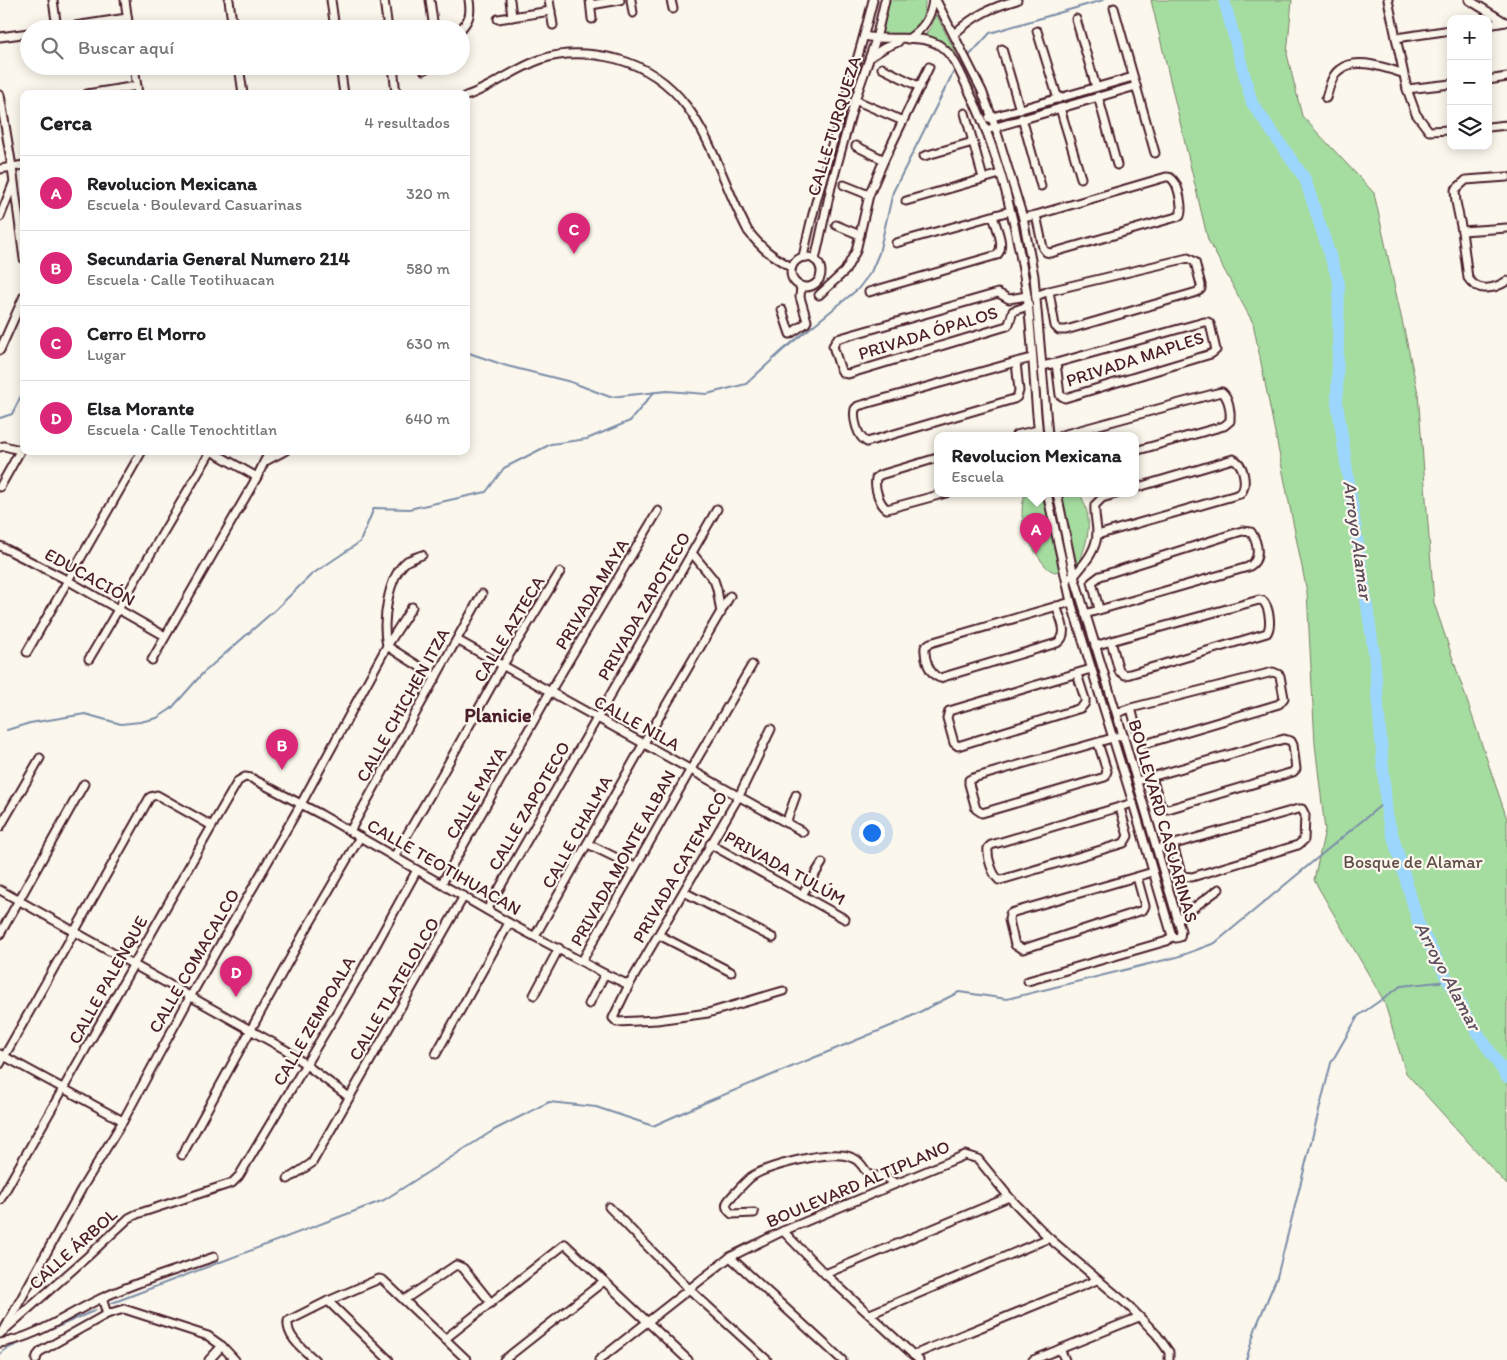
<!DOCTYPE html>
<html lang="es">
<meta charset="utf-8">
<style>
:root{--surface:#fff;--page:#f6f6f6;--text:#202124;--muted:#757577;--line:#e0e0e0;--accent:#db2777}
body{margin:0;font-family:Itim,sans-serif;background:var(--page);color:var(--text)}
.controls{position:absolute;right:15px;top:15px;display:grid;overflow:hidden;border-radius:10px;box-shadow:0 2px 12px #0003}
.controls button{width:45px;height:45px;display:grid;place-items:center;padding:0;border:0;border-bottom:1px solid var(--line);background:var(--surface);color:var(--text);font:25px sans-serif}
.you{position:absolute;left:871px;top:832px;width:18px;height:18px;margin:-12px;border:4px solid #fff;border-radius:50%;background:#1a73e8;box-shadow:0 0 0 8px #1a73e833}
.badge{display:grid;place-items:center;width:32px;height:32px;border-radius:50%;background:var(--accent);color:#fff;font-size:16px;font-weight:700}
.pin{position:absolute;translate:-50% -41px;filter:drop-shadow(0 1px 2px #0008)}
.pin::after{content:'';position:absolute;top:26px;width:18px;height:15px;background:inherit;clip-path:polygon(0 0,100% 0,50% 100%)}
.popup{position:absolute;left:934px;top:432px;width:205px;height:65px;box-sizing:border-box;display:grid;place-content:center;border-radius:10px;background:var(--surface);filter:drop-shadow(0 1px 4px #0005);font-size:16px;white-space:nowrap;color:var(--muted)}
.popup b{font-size:19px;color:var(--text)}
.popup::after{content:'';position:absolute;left:50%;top:100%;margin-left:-10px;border:10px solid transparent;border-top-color:var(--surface)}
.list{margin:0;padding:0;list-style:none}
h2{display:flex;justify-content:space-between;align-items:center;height:65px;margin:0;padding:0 20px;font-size:21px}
h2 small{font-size:16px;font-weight:400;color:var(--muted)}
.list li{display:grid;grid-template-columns:32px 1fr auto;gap:15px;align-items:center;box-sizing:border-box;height:75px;padding:0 20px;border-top:1px solid var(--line)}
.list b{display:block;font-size:19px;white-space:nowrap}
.list p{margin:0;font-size:16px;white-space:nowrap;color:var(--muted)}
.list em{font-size:16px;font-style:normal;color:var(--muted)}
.icon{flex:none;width:28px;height:28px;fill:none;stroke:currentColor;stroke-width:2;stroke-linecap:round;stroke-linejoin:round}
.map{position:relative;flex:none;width:1507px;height:1360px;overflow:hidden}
.search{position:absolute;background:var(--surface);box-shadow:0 2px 12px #0003;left:20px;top:20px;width:450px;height:55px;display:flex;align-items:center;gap:12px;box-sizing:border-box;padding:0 18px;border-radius:28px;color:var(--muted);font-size:19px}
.panel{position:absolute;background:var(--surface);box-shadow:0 2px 12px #0003;left:20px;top:90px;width:450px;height:365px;border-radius:10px}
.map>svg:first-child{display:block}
.green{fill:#a5dda1;stroke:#787e66}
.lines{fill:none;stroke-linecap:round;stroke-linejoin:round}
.stream{stroke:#7b8da8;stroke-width:2}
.river{stroke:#9cd6fc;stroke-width:12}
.minor-casing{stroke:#4a1f2b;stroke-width:11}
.minor{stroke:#fbf7ec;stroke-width:7}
.labels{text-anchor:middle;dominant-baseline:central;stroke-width:4.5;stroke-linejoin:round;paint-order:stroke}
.street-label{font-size:18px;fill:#4a1f2b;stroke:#fbf7ec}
.park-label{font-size:18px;fill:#614e48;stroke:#fbf7ec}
.water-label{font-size:19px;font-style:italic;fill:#5e4d5f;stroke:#fbf7ec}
.quarter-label{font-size:20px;font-weight:bold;fill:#4a1f2b;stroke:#fbf7ec}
</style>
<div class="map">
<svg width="1507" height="1360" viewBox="0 0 1507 1360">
<rect width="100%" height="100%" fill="#fbf7ec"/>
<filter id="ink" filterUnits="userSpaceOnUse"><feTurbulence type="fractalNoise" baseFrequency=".02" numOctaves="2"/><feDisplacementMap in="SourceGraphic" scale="10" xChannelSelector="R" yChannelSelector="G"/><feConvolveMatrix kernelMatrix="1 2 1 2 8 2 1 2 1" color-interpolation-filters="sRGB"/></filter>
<g filter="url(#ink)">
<!-- green -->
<g class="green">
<path d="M888,0H925C926,17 915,35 896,37C891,38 885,36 880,35Z"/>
<polygon points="1151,0 1292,0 1287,54 1302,116 1374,193 1418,393 1434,603 1507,819 1507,1185 1406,1073 1384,1001 1314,880 1325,830 1315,744 1307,592 1253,323 1208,240"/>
<polygon points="936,14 974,89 971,90 952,53 924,36 931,27"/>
<path d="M1025,493H1079C1094,516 1089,542 1077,566L1055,572C1047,570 1043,563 1038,556C1024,535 1018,518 1025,493Z"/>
</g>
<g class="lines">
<!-- stream -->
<g class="stream">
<polyline points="968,57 990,33 1103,0"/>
<polyline points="466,352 507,366 571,382 610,397 667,391 707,394 746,384 783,350 858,289 871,272 879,253 893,192 955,69"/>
<polyline points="0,418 12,414 21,396 24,395"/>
<polyline points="7,730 30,723 85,714 121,724 140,722 157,718 171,709 203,673 275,610 311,575 360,542 374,508 409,509 486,492 504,468 551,444 587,439 630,421 654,392"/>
<polyline points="112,1303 384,1200 494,1130 549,1102 596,1107 653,1126 704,1103 898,1023 959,992 1007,999 1177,957 1215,943 1386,801"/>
<polyline points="0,1354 6,1349 96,1310"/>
<polyline points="1246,1360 1256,1327 1277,1277 1331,1063 1358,1016 1401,986 1448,981"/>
</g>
<!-- river -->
<polyline class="river" points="1224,0 1252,103 1305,179 1339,283 1337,402 1374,653 1387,816 1419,925 1466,1015 1507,1077"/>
<!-- minor casing -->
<g class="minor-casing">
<g id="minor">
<polyline points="53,0 57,28"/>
<polyline points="125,0 129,29"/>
<polyline points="229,0 233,29"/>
<polyline points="331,0 335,29"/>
<polyline points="384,0 388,29"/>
<polyline points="430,0 434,29"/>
<polyline points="510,0 512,17"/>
<polyline points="549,0 553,25"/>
<polyline points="590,0 592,19"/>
<polyline points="631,0 633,13"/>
<polyline points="671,0 673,9"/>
<polyline points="936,0 982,91 995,126 1023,218 1034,276 1048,435"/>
<polyline points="1388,0 1407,89 1416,114 1429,131 1451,130"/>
<polyline points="1469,0 1505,22"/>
<polyline points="591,5 620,0"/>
<polyline points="1114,8 1155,153"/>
<polyline points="498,19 551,11"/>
<polyline points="1076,19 1096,87"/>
<polyline points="1488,25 1505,22"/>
<polyline points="55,29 127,18"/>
<path d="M461,29C470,19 471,13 469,0"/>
<polyline points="1037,31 1058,99"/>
<path d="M954,34C975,15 990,8 1017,0"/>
<path d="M864,36C887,42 920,33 939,45C954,55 961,74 968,89C999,151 1019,234 1028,303C1033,347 1034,391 1039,435"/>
<polyline points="0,37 29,33"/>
<polyline points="1396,38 1451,30"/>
<path d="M908,39C923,29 931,18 933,0"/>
<polyline points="1002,49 1020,110"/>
<polyline points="870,57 884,48 898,42"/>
<polyline points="134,66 138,94"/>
<polyline points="239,66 243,94"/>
<polyline points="340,66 344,94"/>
<polyline points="393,66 396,94"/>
<polyline points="882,68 920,87"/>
<polyline points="424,70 427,66"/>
<polyline points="1488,80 1507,77"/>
<polyline points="1407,89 1451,84"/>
<polyline points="87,94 137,86"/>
<polyline points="0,95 12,167 24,259"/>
<path d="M466,96C493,87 515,68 542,59C566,51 592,53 617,59C702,82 712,164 748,231C762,249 772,256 791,267"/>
<polyline points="1098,96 1117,165"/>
<path d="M1326,98C1329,89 1331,76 1339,70C1355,56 1385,68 1402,73"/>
<polyline points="855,100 903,121"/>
<polyline points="1060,108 1081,178"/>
<polyline points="965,113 983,178"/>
<polyline points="989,118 1133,77"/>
<polyline points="1022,118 1041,186"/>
<polyline points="1488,127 1507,125"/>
<polyline points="986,130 1136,86"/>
<polyline points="856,146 884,160"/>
<polyline points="924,156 973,142"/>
<polyline points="0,169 24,165"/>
<path d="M1507,177L1466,180L1455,190L1456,202L1462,231L1468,278C1478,293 1494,289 1507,281"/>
<polyline points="844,185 869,195"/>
<polyline points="906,201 1000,174"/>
<polyline points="0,217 13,184"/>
<path d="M1023,218L1036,215L1166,177C1170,177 1170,177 1173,180C1179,186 1183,209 1180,216L1051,253L1046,252L1043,248L1036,215"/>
<polyline points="836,225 860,235"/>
<polyline points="1462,231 1507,228"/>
<polyline points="896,243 1010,211"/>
<circle cx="806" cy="272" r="15"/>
<path d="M803,257C821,170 852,87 873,0"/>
<polyline points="815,260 831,187 855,100 876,39 885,0"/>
<path d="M869,292L997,255C1006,246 996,227 993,216"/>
<polyline points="819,295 845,271 856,251 869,195 884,160 929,67"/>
<polyline points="1027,296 1009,299 998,293 837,339 833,346 840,368 843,373 848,374 1007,326 1009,324 1013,311 1028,306"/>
<polyline points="1036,296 1049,291 1188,258 1195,262 1201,285 1201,289 1197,292 1066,330 1059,330 1055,326 1049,291"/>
<polyline points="782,310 790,334 806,323 807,321 800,297 801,286"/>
<polyline points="0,350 24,296"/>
<path d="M1016,362L1019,391L1017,397L1014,399L867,442C857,437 853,418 855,409L858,406L1016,362L1032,358"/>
<polyline points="1042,366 1056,363 1204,322 1208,322 1210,324 1216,350 1211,354 1065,398 1060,395 1056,363"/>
<polyline points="1016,435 1038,430"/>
<path d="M1062,435L1217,393L1222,392C1229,398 1231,412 1230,421L1224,426L1135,451"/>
<polyline points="0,447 4,446 20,450"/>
<polyline points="211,451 257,477"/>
<path d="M937,458L880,475L876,478C874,487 879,504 887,509L946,493"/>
<polyline points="264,462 285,451"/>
<polyline points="0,487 24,444"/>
<polyline points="1047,493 1071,602 1133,803 1172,936"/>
<polyline points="1057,493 1074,576 1123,735 1181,931 1180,937 1176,938 1172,936"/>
<path d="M1097,535L1240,494C1248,486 1244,463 1233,459L1135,488"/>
<polyline points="0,546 67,580 165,636"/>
<polyline points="692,553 714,580 717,589 721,613"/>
<path d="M422,555C417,557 411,559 407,561C387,577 382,624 387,646L436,677"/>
<path d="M1071,577L1074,576C1084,564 1097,550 1097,533C1097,524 1094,514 1095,505L1102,498L1119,493"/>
<path d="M1056,606C1060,618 1070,635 1057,643L940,678C929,675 924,658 925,647L930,643L1071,602"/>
<path d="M1085,614L1248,567C1262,560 1258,543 1251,532L1242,531L1100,576L1092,582L1099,609"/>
<polyline points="457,640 803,832"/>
<path d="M1095,646L1111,641L1259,600L1263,601C1269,607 1272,625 1267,633L1130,674L1125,675L1119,671L1111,641"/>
<polyline points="27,652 142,451"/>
<polyline points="89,659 211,451"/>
<polyline points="152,660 257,477 269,452"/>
<polyline points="1077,674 1085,699 1085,703 1081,708 961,745 958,746 954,743 947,718 949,711 1091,669"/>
<polyline points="1117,713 1131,708 1273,672 1278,674 1280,676 1284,698 1279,704 1148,743 1142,741 1139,738 1131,708"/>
<polyline points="771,729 739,796 629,985 613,1018 617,1022 657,1020 708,1013 783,991"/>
<polyline points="1098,743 1107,771 1105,777 982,813 976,809 969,784 969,780 973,778 1123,735"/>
<polyline points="1137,781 1284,739 1291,741 1293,745 1296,769 1293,772 1168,809 1162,808 1161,806 1152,778"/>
<path d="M1120,808L1128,836L1124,843L1001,880H999C992,874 987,857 988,848L991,845L1133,803"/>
<polyline points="786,823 796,795"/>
<polyline points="0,827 40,758"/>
<polyline points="350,831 482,594"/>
<polyline points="588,844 635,867"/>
<polyline points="710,844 845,919"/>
<polyline points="1157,849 1298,809 1302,809 1305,815 1304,840 1298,845 1192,877 1183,876 1181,873 1173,845"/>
<polyline points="394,857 440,778 503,665 560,572"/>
<polyline points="1137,877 1145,906 1143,910 1023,949 1015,945 1009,920 1010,914 1014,912 1153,872"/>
<polyline points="442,883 550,692 658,511"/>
<polyline points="0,890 286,1050 349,1097"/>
<polyline points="684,892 773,938"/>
<polyline points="802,895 822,863"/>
<polyline points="487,910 717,509"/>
<polyline points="1177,920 1219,889"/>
<polyline points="0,934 84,784"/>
<polyline points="659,935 731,972"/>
<polyline points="535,936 644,743 730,596"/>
<polyline points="582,961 691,769 752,665"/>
<polyline points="1028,981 1167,941 1172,936"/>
<polyline points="534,995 559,948"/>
<polyline points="589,1004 605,974"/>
<polyline points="0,1054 123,1121"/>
<polyline points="436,1054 509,923"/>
<polyline points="0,1064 150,797 157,795 212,826"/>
<polyline points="182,1155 304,933 360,837"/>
<polyline points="288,1179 312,1163 464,896"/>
<polyline points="0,1200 212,826 238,781 245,777 251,778 320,814 509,923 605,974 629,985"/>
<polyline points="609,1207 689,1289 767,1360"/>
<path d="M754,1213L732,1214C722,1206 727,1201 735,1193C740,1188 745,1182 751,1177C766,1166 821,1153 840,1155C844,1155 851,1157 855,1159C861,1162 865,1171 870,1176H883L896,1183"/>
<polyline points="783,1231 825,1274 919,1360"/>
<polyline points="730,1257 842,1360"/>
<polyline points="825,1274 1009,1197"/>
<polyline points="102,1298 107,1314"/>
<polyline points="404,1300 456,1265 463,1268 491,1303"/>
<polyline points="328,1301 389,1360"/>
<polyline points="870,1314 1049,1238"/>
<polyline points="4,1330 82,1188 123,1121 190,997 301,804 387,646 412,607"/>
<polyline points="0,1334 87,1257 129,1218 137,1214 232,1183 239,1176 360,974 417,870"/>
<polyline points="445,1339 565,1244 688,1360"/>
<path d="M0,1343C36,1338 69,1313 102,1298C138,1281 177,1270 214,1257"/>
<polyline points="1060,1349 1065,1360"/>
<polyline points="913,1355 1097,1280"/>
<polyline points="36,1360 37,1356 41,1351 107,1314 124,1309 208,1336 222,1346 235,1360"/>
<polyline points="209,1360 222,1346"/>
<path d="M315,1360C304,1350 286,1337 288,1321L328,1301L379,1279L383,1280L467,1360"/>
<polyline points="504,1360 604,1281"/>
<polyline points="599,1360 730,1257 783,1231 965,1155 978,1159 1009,1197 1049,1238 1129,1306 1157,1335 1169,1352 1169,1360"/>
<polyline points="1033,1360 1139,1317"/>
</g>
</g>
<!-- minor -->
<use href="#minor" class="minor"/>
</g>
</g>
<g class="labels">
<!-- street labels -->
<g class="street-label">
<text transform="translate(834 126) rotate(-73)">CALLE TURQUEZA</text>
<text transform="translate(928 333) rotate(-17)">PRIVADA ÓPALOS</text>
<text transform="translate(1135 359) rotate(-18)">PRIVADA MAPLES</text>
<text transform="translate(90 577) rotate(29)">EDUCACIÓN</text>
<text transform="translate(592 594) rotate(-59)">PRIVADA MAYA</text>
<text transform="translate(644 606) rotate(-60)">PRIVADA ZAPOTECO</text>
<text transform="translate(509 629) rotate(-59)">CALLE AZTECA</text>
<text transform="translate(403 705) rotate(-61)">CALLE CHICHEN ITZA</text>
<text transform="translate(637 723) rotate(29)">CALLE NILA</text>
<text transform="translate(476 793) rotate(-60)">CALLE MAYA</text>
<text transform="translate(529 806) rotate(-60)">CALLE ZAPOTECO</text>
<text transform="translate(1163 821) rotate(74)">BOULEVARD CASUARINAS</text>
<text transform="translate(577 832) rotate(-61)">CALLE CHALMA</text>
<text transform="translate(623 858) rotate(-61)">PRIVADA MONTE ALBAN</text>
<text transform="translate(444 867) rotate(30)">CALLE TEOTIHUACAN</text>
<text transform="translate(680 867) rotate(-60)">PRIVADA CATEMACO</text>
<text transform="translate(785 868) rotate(29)">PRIVADA TULÚM</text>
<text transform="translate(194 961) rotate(-60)">CALLE COMACALCO</text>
<text transform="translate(108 980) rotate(-61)">CALLE PALENQUE</text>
<text transform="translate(394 989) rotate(-60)">CALLE TLATELOLCO</text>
<text transform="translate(314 1021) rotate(-60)">CALLE ZEMPOALA</text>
<text transform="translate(858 1184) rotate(-23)">BOULEVARD ALTIPLANO</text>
<text transform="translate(73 1249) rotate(-42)">CALLE ÁRBOL</text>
</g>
<!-- park labels -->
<g class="park-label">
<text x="1413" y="862">Bosque de Alamar</text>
</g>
<!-- water labels -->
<g class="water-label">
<text transform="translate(1358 540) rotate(82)">Arroyo Alamar</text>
<text transform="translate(1448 976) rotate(62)">Arroyo Alamar</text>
</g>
<!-- quarter labels -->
<g class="quarter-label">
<text x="498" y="715">Planicie</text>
</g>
</g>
</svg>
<div class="controls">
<button>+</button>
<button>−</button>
<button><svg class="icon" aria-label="layers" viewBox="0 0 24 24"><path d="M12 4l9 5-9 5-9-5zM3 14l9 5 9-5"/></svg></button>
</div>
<div class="you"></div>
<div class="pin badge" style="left:1036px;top:554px">A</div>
<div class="popup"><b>Revolucion Mexicana</b>Escuela</div>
<div class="pin badge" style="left:282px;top:770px">B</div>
<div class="pin badge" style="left:574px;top:254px">C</div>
<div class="pin badge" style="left:236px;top:997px">D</div>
<div class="search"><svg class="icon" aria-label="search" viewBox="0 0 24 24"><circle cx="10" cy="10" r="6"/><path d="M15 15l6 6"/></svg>Buscar aquí</div>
<section class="panel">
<h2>Cerca<small>4 resultados</small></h2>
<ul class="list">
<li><span class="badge">A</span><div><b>Revolucion Mexicana</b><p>Escuela · Boulevard Casuarinas</p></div><em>320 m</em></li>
<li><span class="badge">B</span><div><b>Secundaria General Numero 214</b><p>Escuela · Calle Teotihuacan</p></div><em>580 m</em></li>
<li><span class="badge">C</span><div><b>Cerro El Morro</b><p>Lugar</p></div><em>630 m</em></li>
<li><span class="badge">D</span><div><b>Elsa Morante</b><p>Escuela · Calle Tenochtitlan</p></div><em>640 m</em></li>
</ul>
</section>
</div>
